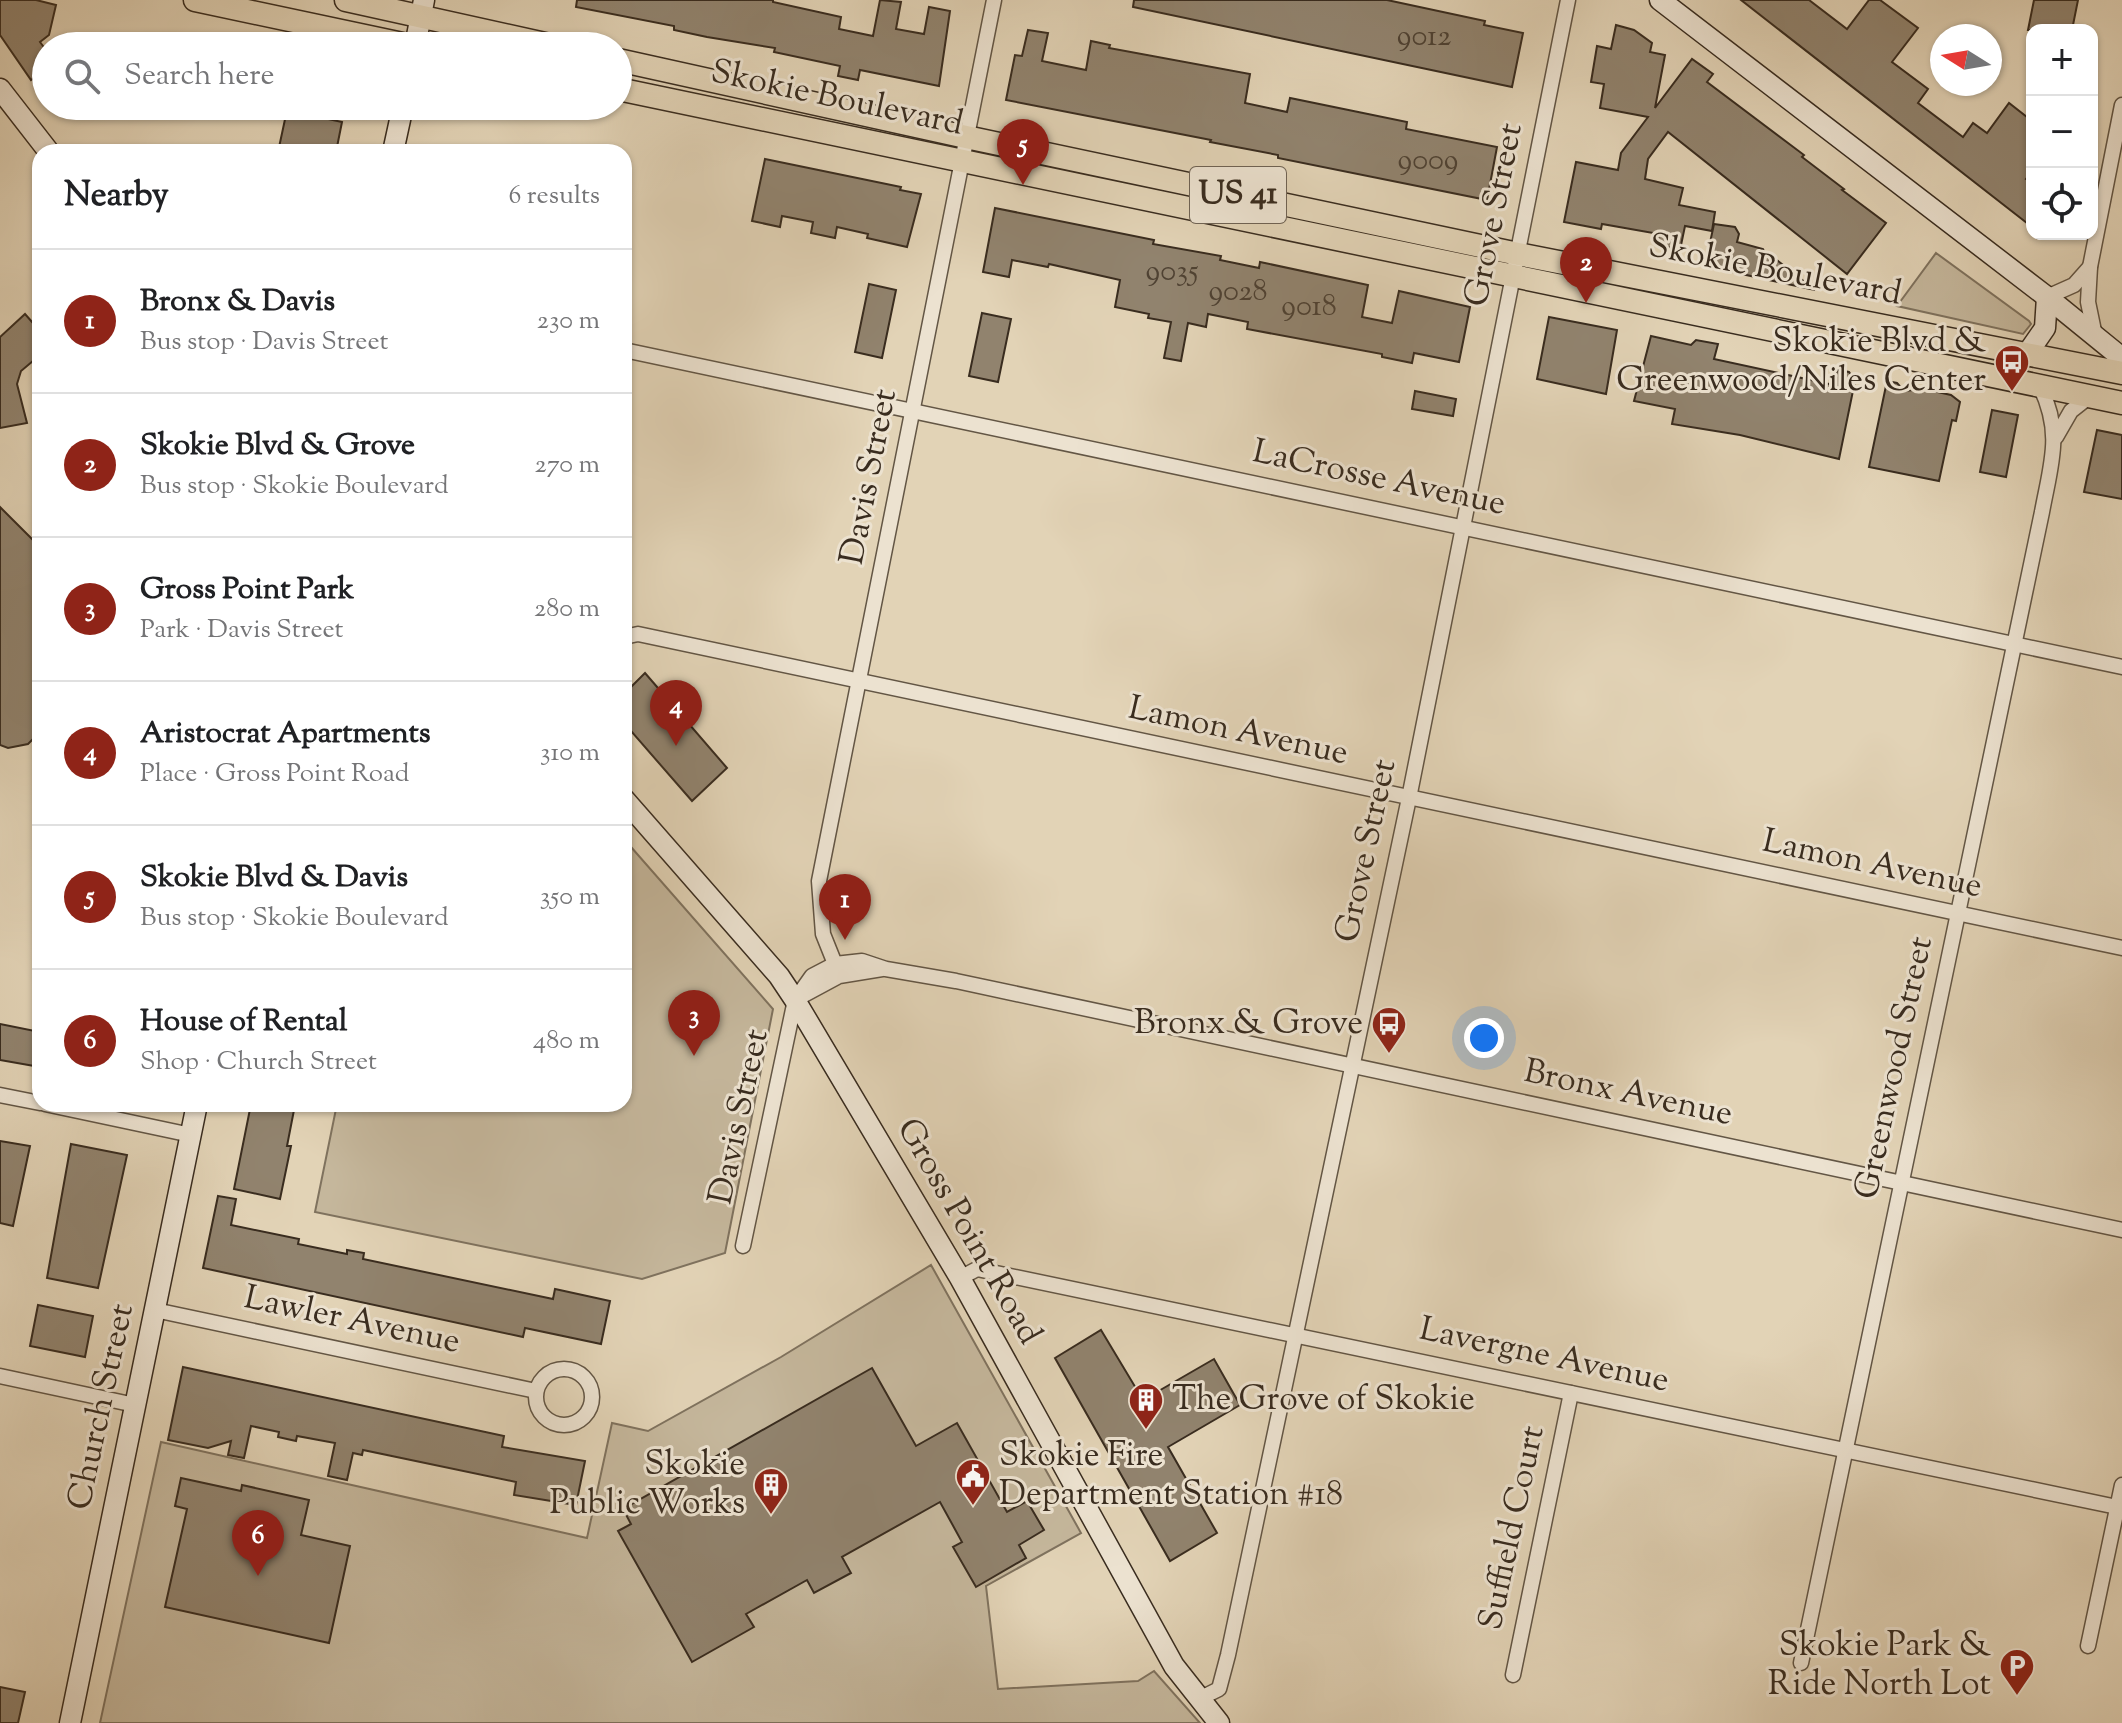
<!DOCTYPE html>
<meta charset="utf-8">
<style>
:root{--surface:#fff;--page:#f6f6f6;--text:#202124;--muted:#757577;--line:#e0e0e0;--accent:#8f2418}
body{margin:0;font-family:"Sorts Mill Goudy",serif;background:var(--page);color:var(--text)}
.controls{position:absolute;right:24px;top:24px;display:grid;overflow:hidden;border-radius:16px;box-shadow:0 2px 6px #0004}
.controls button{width:72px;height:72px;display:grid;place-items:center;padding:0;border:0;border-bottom:2px solid var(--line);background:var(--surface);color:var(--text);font:40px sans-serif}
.compass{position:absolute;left:1930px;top:24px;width:72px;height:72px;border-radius:50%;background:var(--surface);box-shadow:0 2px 6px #0004;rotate:281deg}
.you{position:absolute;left:1484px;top:1038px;width:28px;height:28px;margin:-20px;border:6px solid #fff;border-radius:50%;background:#1a73e8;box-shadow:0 0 0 12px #1a73e833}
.badge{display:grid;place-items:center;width:52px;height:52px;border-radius:50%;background:var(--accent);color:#fff;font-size:26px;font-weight:700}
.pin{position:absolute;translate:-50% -66px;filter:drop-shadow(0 2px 4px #0008)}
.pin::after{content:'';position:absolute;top:42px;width:28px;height:24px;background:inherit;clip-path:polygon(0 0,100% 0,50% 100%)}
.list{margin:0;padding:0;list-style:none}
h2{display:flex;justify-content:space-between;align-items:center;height:104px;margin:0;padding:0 32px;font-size:34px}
h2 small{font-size:26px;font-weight:400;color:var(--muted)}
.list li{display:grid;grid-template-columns:52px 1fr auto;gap:24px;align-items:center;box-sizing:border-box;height:144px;padding:0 32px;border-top:2px solid var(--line)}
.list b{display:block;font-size:30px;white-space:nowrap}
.list p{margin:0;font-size:26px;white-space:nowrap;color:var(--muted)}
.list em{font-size:26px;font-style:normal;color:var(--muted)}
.icon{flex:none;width:44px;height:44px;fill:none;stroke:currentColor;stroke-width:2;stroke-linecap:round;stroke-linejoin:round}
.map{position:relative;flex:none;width:2122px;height:1723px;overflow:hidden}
.search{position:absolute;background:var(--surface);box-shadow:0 2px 6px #0004;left:32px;top:32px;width:600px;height:88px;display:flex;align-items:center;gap:20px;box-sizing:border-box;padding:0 28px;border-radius:44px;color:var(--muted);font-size:30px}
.panel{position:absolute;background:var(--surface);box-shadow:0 2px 6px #0004;left:32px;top:144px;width:600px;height:968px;border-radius:24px}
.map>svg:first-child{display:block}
.green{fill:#c5b79c;stroke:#7f725e;stroke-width:2}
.building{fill:#91836e;stroke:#392c1f;stroke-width:2}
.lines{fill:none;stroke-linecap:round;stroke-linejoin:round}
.street-casing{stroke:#635645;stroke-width:17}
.secondary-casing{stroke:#392c1f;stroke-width:23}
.primary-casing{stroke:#392c1f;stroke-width:25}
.street{stroke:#ece2d0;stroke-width:14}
.secondary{stroke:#ece2d0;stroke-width:20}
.primary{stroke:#e2d3b6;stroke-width:22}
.labels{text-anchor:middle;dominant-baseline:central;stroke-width:6;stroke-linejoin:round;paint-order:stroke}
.number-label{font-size:30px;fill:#4f4233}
.shield{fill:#ece2d0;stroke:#6f6354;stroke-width:2}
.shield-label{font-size:32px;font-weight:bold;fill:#392c1f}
.street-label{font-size:34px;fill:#392c1f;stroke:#ece2d0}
.poi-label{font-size:34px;fill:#392c1f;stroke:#ece2d0;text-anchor:end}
</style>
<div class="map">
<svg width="2122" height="1723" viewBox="0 0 2122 1723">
<rect width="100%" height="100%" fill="#e2d3b6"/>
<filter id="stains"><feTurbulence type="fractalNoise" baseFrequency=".0025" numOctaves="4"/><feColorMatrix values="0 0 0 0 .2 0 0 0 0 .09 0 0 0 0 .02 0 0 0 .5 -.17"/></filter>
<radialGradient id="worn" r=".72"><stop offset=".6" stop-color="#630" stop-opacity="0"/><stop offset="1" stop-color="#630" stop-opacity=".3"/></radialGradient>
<!-- green -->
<g class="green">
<polygon points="1936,253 2029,321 2031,324 2023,334 1897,306"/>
<polygon points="624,839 773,1009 725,1253 642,1279 315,1212 337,1104 624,1104"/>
<polygon points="931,1265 1081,1533 986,1586 998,1689 1138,1681 1154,1671 1200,1723 100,1723 161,1442 587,1538 612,1423 648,1431 781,1357"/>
</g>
<!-- building -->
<g class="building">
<polygon points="0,0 36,0 56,5 49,35 40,42 46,50 46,69 31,80 0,35"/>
<polygon points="577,0 773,0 773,2 841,17 839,29 873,36 880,0 901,2 896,29 924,34 929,7 950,11 939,86 860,70 858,80 838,76 840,66 774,52 775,48 707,37 674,30 674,26 576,7"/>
<polygon points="1134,0 1387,0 1485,21 1484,25 1523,33 1512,87 1133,7"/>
<polygon points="1741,0 1809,0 1847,29 1869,0 1880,0 1918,28 1892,62 1928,89 1918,103 1963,137 1973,123 1987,133 2009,103 2032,121 2032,171 2026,179 2032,183 2032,227"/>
<polygon points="2034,0 2078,0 2072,30 2028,30"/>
<polygon points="1616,25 1634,30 1652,43 1650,52 1665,55 1655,108 1692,59 1713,74 1707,82 1804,155 1802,157 1844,189 1842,190 1886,223 1847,274 1668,132 1648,159 1645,179 1683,188 1679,205 1715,212 1712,231 1685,226 1680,250 1657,244 1659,234 1602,224 1601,229 1564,222 1576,162 1618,170 1621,153 1648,117 1600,108 1604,84 1591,82 1597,46 1611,49"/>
<polygon points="1028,30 1048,33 1042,61 1086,70 1091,41 1110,45 1109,48 1250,74 1245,103 1287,112 1290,98 1407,122 1406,129 1497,147 1487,200 1278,158 1278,155 1210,142 1211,140 1006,100 1015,55 1022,56"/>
<polygon points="287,110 342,122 336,152 278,152"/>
<polygon points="765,159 901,187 900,190 921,194 907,247 867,238 868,234 837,227 835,238 811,233 813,222 782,216 780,227 752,221"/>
<polygon points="995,208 1154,240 1153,244 1221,256 1220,260 1259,268 1260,262 1368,285 1362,317 1392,323 1399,291 1470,307 1459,362 1414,353 1412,363 1382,357 1382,354 1247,329 1248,322 1208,314 1206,327 1188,323 1181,361 1164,358 1171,322 1148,318 1149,314 1115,307 1120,280 1049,264 1048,267 1012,260 1009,277 983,272"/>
<polygon points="1714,224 1735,227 1739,234 1737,242 1763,249 1766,256 1773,257 1815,290 1705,266"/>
<polygon points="869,284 896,290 882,358 855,352"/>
<polygon points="982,313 1011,319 998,382 969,376"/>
<polygon points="25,314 40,331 40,355 21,371 17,384 27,423 0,428 0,337"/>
<polygon points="1549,317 1617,330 1606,394 1537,379"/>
<polygon points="1651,336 1691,345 1696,340 1718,344 1714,359 1834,385 1837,370 1849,372 1855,381 1839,459 1740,435 1672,424 1675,409 1634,401"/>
<polygon points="1887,381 1897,383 1904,391 1924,389 1951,395 1960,402 1956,421 1952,420 1939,481 1869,467"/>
<polygon points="1415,391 1456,399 1453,416 1412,409"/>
<polygon points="1992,410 2018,415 2006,477 1980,472"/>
<polygon points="2097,430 2122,435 2122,499 2084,492"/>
<polygon points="0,507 40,547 40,732 28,744 8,748 0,745"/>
<polygon points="645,673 727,768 692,801 624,723 624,694"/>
<polygon points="0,1024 40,1032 40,1067 0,1060"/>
<polygon points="251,1104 294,1110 287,1146 291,1146 280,1199 234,1189"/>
<polygon points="0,1141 30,1146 13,1226 0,1223"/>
<polygon points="71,1144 127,1155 98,1288 47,1278"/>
<polygon points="218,1196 236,1199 231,1225 299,1239 298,1244 347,1254 347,1250 364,1253 363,1259 553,1299 555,1289 610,1301 601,1344 525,1328 523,1337 203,1268"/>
<polygon points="38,1305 93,1316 85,1357 30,1346"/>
<polygon points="1101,1330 1143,1400 1214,1359 1240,1405 1168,1447 1217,1533 1170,1561 1055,1358"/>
<polygon points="183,1367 504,1436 502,1447 585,1461 576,1505 514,1495 516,1482 363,1450 362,1455 353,1453 347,1480 328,1476 335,1443 297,1436 296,1441 278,1437 279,1432 251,1426 244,1458 228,1455 231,1441 208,1448 168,1440"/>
<polygon points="872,1368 916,1446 957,1423 1007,1512 1027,1501 1044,1530 1019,1545 1026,1558 976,1587 953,1547 962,1542 940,1502 842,1557 851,1573 814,1593 807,1580 746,1614 754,1627 692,1662 618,1531 631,1524 623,1509"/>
<polygon points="181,1478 241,1491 242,1485 309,1500 301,1535 350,1546 329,1643 165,1607 187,1509 175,1506"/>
<polygon points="0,1687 25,1692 18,1723 0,1723"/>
</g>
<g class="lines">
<!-- street casing -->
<g class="street-casing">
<g id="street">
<polyline points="2047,297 2074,285 2090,267"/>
<polyline points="2095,336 2088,302 2090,267 2122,105"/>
<polyline points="624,350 2122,667"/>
<polyline points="2056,437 2071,411 2090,396"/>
<polyline points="624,637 638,634 2122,948"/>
<polyline points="835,964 823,934 819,881 994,0"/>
<polyline points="800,997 839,976 882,969"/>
<polyline points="0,1095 40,1103"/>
<polyline points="45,1104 191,1135"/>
<polyline points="743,1246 795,1000 812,976 835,964 862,961 886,969 956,981 2122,1230"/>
<polyline points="960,1278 977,1269 2117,1507"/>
<polyline points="155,1310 536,1391"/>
<circle cx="564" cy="1397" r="28"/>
<polyline points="0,1376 135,1405"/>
<polyline points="2088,1646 2122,1485"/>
<path d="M1801,1663L2042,512C2051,463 2063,434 2040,386"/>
<polyline points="1513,1675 1571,1393"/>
<polyline points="1199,1699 1219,1689 1228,1655 1409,798 1568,0"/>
</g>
</g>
<!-- secondary casing -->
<g class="secondary-casing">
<g id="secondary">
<polyline points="1660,0 2047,297 2122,358"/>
<polyline points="415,46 424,0"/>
<polyline points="0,89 49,152"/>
<polyline points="393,152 403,106"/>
<polyline points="2027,354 2045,328 2047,297"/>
<polyline points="624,799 779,976 795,1000 960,1278 1174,1666 1219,1723"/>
<polyline points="70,1723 197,1104"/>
</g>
</g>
<!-- primary casing -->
<g class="primary-casing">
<g id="primary">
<polyline points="195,0 412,46"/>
<polyline points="346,0 554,46"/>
<polyline points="618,60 966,137 1518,254 2122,373"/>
<polyline points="618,89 2122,403"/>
</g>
</g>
<!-- street -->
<use href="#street" class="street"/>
<!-- secondary -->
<use href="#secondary" class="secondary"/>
<!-- primary -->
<use href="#primary" class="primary"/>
</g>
<!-- icons -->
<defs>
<g id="bus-pin" transform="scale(1.8)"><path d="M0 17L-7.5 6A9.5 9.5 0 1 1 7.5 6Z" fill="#8f2418" stroke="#ece2d0"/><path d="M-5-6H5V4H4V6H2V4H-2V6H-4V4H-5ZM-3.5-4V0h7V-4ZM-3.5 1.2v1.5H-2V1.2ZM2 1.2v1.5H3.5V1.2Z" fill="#fff"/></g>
<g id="building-pin" transform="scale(1.8)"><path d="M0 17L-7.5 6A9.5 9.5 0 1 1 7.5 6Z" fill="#8f2418" stroke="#ece2d0"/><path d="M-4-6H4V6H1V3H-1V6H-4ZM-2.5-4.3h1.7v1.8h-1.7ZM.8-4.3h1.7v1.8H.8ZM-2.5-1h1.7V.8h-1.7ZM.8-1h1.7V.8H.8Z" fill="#fff"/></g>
<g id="civic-pin" transform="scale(1.8)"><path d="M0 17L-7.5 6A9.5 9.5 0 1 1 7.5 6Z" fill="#8f2418" stroke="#ece2d0"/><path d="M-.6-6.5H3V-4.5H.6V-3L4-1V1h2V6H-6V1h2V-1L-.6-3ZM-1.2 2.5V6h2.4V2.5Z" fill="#fff"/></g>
<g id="parking-pin" transform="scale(1.8)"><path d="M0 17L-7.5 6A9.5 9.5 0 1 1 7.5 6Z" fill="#8f2418" stroke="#ece2d0"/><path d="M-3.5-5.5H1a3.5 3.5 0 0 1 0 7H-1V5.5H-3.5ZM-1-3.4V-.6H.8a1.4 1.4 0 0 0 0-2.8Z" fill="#fff"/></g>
</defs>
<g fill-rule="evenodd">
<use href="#bus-pin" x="2012" y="362"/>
<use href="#bus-pin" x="1389" y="1024"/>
<use href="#building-pin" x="1146" y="1400"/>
<use href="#civic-pin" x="973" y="1476"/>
<use href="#building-pin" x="771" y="1485"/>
<use href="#parking-pin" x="2017" y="1666"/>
</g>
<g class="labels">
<!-- number labels -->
<g class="number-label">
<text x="1424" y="37">9012</text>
<text x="1428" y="161">9009</text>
<text x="1172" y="272">9035</text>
<text x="1238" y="292">9028</text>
<text x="1309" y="307">9018</text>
</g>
<!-- shield labels -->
<rect class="shield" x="1190" y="167" width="96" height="56" rx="6"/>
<g class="shield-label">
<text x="1238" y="195">US 41</text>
</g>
<!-- street labels -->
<g class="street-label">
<text transform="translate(837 99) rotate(12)">Skokie Boulevard</text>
<text transform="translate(1495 215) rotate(-79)">Grove Street</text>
<text transform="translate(1775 271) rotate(11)">Skokie Boulevard</text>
<text transform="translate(870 477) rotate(-79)">Davis Street</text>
<text transform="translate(1379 479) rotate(12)">LaCrosse Avenue</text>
<text transform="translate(1238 732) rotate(12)">Lamon Avenue</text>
<text transform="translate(1367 851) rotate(-78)">Grove Street</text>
<text transform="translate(1872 865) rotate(12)">Lamon Avenue</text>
<text transform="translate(1895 1068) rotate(-78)">Greenwood Street</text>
<text transform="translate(1628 1094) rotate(12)">Bronx Avenue</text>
<text transform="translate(740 1117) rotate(-78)">Davis Street</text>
<text transform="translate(968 1232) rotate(60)">Gross Point Road</text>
<text transform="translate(352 1321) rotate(12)">Lawler Avenue</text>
<text transform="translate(1544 1356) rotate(12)">Lavergne Avenue</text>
<text transform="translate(102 1407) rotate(-78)">Church Street</text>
<text transform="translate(1513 1528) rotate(-78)">Suffield Court</text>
</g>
<!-- poi labels -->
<g class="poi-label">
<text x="1986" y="342">Skokie Blvd &amp;<tspan x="1986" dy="39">Greenwood/Niles Center</tspan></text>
<text x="1363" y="1024">Bronx &amp; Grove</text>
<text x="1172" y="1400" text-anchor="start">The Grove of Skokie</text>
<text x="999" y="1456" text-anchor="start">Skokie Fire<tspan x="999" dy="39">Department Station #18</tspan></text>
<text x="745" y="1465">Skokie<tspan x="745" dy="39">Public Works</tspan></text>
<text x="1991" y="1646">Skokie Park &amp;<tspan x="1991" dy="39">Ride North Lot</tspan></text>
</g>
</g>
<rect width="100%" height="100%" filter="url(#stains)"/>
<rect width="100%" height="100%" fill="url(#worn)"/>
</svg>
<div class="controls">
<button>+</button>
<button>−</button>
<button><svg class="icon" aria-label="locate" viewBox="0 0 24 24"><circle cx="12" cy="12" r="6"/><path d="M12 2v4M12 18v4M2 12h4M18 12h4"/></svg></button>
</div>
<svg class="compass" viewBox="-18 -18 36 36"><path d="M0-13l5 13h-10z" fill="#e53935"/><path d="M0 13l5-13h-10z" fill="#757577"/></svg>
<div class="you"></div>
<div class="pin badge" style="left:845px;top:940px">1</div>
<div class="pin badge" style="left:1586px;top:303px">2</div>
<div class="pin badge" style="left:694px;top:1056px">3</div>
<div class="pin badge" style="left:676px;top:746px">4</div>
<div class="pin badge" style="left:1023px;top:185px">5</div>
<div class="pin badge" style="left:258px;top:1576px">6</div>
<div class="search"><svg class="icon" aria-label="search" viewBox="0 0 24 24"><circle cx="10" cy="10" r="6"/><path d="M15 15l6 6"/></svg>Search here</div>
<section class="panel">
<h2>Nearby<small>6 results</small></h2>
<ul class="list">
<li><span class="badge">1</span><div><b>Bronx &amp; Davis</b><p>Bus stop · Davis Street</p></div><em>230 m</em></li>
<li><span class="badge">2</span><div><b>Skokie Blvd &amp; Grove</b><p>Bus stop · Skokie Boulevard</p></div><em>270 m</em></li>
<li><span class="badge">3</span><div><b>Gross Point Park</b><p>Park · Davis Street</p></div><em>280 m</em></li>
<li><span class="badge">4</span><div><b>Aristocrat Apartments</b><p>Place · Gross Point Road</p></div><em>310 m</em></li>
<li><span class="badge">5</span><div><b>Skokie Blvd &amp; Davis</b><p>Bus stop · Skokie Boulevard</p></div><em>350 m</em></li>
<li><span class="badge">6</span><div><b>House of Rental</b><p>Shop · Church Street</p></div><em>480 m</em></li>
</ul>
</section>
</div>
